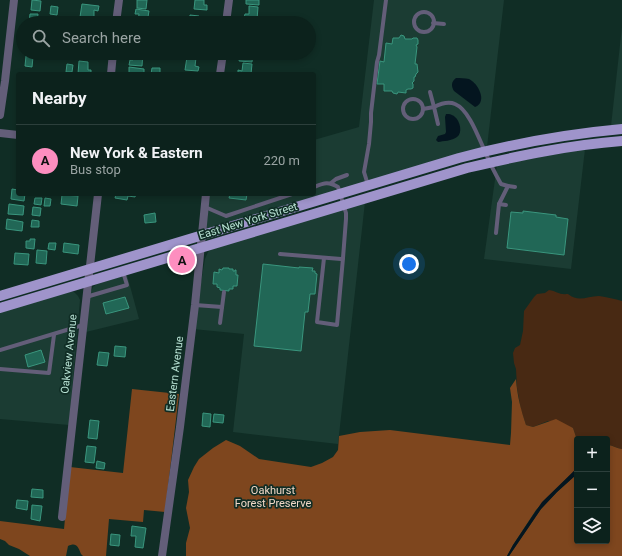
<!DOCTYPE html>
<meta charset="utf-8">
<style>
:root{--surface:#0c221c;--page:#1a2f29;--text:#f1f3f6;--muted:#9aa4a3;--line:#2c3f3b;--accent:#fd8ebf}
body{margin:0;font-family:Roboto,sans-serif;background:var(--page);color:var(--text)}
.controls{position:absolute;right:12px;bottom:12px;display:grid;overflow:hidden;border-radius:4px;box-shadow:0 2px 6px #0003}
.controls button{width:36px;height:36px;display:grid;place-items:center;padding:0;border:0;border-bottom:1px solid var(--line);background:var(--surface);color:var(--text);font:20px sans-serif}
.you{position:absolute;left:409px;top:264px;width:14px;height:14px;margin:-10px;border:3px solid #fff;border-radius:50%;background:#1a73e8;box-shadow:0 0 0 6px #1a73e833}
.badge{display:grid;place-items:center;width:26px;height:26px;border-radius:50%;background:var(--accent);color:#111;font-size:13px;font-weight:700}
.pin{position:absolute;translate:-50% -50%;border:2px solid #fff;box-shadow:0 1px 4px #0006}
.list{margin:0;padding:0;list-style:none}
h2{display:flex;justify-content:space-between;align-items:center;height:52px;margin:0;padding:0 16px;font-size:17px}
h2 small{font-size:13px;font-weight:400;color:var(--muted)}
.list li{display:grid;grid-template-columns:26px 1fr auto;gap:12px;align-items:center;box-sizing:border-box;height:72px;padding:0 16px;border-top:1px solid var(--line)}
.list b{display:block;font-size:15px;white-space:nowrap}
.list p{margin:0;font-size:13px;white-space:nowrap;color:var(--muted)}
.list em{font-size:13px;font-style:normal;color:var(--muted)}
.icon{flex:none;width:22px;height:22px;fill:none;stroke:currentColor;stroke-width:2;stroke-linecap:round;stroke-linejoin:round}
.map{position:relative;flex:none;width:622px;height:556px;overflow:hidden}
.search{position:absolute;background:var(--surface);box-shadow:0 2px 6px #0003;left:16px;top:16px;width:300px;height:44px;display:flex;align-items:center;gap:10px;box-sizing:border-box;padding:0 14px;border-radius:22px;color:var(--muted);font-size:15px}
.panel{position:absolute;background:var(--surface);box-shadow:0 2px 6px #0003;left:16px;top:72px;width:300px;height:124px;border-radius:4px}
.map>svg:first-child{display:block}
.built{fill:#1b3c33}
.green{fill:#482913}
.forest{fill:#7e461e}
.water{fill:#04151f}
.building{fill:#216756;stroke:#3a967e}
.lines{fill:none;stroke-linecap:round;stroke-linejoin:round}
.lane{stroke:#635e79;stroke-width:4}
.street{stroke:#635e79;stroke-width:8}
.primary{stroke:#9f94cb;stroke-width:10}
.labels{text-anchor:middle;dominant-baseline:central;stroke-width:3.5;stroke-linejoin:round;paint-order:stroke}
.street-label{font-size:11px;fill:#b7e1d3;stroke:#102d25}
.park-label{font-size:11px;fill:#f1d7c6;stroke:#102d25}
</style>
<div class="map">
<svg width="622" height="556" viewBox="0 0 622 556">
<rect width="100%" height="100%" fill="#102d25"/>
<!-- built -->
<g class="built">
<polygon points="374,0 504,0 487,147 206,230 210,194 314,194 314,140 359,127"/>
<polygon points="622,27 622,125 611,126"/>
<polygon points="585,149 571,269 484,259 497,165"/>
<polygon points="365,202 338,444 233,432 244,334 193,329 205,259 208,252 212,249"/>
<polygon points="127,275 139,319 86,332 90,294 93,287 97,284"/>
<polygon points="69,292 74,292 78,296 80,300 69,425 0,419 0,312"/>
</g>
<!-- green -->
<path class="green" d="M549,290C557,291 558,295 568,294C579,303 587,296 599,296C607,297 615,299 622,301V449C615,448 613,445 607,445V439H577V440L573,428L548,421L533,427L526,425L521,410L517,388L516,369L514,363L513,353L515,348L520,345L523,331L524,311L534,297L537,294L545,293Z"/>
<!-- forest -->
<g class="forest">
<path d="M516,379C517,395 521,410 526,425L533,427L556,419L573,428L577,440V468L536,510L513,545L507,556H186V543L190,528L186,508L189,492L188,480L194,467L199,459L213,448L226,440L240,446L259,459L311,467L322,463L333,457L338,450L339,436L360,432L390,430L510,445L511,433L512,402L510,388Z"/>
<path d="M132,389L179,394L165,512L144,510L143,522L109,519L106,556H83L81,554C78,546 76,542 68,546L66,556H30L19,549L9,545L5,541L0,539V521L64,529L70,467L123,473Z"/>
<path d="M607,445C613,445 615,448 622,449V556H509L541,509L557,492L577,474V541H607Z"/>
</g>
<!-- water -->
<g class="water">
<path d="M456,78C460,78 465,78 469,79C478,83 488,102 475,107L454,91C451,86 451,82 456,78Z"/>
<path d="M446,114H449C452,115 453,115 455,117C460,121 463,133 457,137C452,141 443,141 438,142L436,140L438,136L445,134L446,132L445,117Z"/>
<polygon points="577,468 577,474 557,492 541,509 509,556 507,556 513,545 542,502"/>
</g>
<!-- building -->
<g class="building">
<polygon points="32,0 41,1 40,11 31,10"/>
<polygon points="137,0 147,0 146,9 137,8"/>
<polygon points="195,0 204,0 204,5 207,5 207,10 194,9"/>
<polygon points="246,0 259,0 259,5 246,4"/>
<polygon points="82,4 99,6 98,11 94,10 94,18 80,17"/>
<polygon points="51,6 58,7 57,15 50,14"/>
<polygon points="249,6 258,7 257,20 244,18 245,14 249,14"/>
<polygon points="136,9 149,11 147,23 138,22 139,14 135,14"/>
<polygon points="30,14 38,14 37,23 29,23"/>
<polygon points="190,15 199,16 198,23 189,23"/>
<polygon points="81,18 97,20 97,23 80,23"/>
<polygon points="401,35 404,36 405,39 412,39 413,38 417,38 418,40 418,44 416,45 417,47 415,64 417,64 418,72 416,74 415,77 414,77 414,81 412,83 413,84 413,88 411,89 408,89 406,90 406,93 398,92 397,94 393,93 392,91 384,91 384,84 377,84 380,61 384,62 386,43 392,44 393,38 399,38"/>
<polygon points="134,53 143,53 142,66 129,65 130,60 133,60"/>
<polygon points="187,53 200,53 200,57 187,56"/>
<polygon points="244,53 253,53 252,62 239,61 240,56 244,56"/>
<polygon points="26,56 33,57 32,67 25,66"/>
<polygon points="187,57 196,58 195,66 199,67 198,71 185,70"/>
<polygon points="79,61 88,62 88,70 91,70 91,74 78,74"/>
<polygon points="243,63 252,64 251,74 238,74 238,70 242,71"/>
<polygon points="67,64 73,65 72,72 66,72"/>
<polygon points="129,67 144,69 144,74 129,74"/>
<polygon points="152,68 160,68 160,74 151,74"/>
<polygon points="12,189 18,190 18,194 25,194 24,201 11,199"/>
<polygon points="116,194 136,194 135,197 128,196 127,200 115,198"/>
<polygon points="230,194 247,194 246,200 229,198"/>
<polygon points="62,195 78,196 77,206 61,204"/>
<polygon points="35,198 42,198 41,205 34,204"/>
<polygon points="45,198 51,199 50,206 44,206"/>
<polygon points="9,204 24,206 23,215 8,214"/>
<polygon points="33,207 41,208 40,216 32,215"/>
<polygon points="523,211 556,215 556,217 568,219 564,255 507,248 511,212 523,213"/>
<polygon points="155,213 156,222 145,223 144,215"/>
<polygon points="7,219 23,222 22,231 6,229"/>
<polygon points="32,220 39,221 39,227 31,227"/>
<polygon points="30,239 35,239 34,249 26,248 26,241 30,241"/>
<polygon points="49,243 56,243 55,250 48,249"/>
<polygon points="64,243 79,245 78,254 63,252"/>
<polygon points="37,250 47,251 46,264 36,263"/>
<polygon points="15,253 29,254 28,265 14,264"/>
<polygon points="263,264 299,268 299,267 313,268 312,271 315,271 315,273 317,274 315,294 310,294 308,312 305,312 301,351 254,346"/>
<polygon points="223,268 229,268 229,269 233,269 233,271 235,271 235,270 236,270 236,275 238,275 237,286 233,286 233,289 229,289 229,291 220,290 220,288 217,287 217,284 213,284 214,272 219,273 219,269 222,270"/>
<polygon points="125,297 129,308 106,314 103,303"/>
<polygon points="115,346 126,347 125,357 114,356"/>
<polygon points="41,350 45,362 28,367 25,355"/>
<polygon points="99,352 109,353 107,366 97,365"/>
<polygon points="203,413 211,414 210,427 202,426"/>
<polygon points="214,414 224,415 223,423 213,422"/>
<polygon points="90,420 99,421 97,439 88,438"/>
<polygon points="87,446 96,447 94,463 85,462"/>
<polygon points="97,461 105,463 104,469 96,468"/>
<polygon points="32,489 43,490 43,498 31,497"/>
<polygon points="17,500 28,501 27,510 16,508"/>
<polygon points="32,505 42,506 40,521 31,519"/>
<polygon points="132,526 146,528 143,548 135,547 136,536 131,536"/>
<polygon points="111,534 120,535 119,546 110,545"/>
</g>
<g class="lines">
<!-- lane -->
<g class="lane">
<circle cx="424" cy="22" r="10"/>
<polyline points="433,23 444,24"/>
<circle cx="413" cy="109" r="10"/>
<polyline points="423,109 434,107 430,92"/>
<path d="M438,124L434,107C440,104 448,101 455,104C470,110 480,142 487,156C491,166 496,175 501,184L508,186L499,204L496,233"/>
<polyline points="331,183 336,179 347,175"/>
<polyline points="368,185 364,172 369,144 371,122 371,113 377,62 379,55 386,0"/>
<polyline points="508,186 515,187"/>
<polyline points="499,204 506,205"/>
<polyline points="205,207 226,216 292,194"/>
<path d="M280,254L341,259L343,258L346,219V213L338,187C328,181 324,183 314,187"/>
<polyline points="324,258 317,322 337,325 343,258"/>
<polyline points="86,297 127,285 123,272"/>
<polyline points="195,305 222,307"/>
<polyline points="220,323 224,292"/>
<polyline points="0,350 83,325"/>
<polyline points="0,369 49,373 54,335"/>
</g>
<!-- street -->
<g class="street">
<polyline points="116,23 119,0"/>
<polyline points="226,23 229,0"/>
<polyline points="111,74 113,53"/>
<polyline points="220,74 223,53"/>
<polyline points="0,115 5,81 14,0"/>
<polyline points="0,133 18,135"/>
<polyline points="62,517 98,194"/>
<polyline points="162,556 180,427 195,305 206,194"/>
</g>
<!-- primary -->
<g class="primary">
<path d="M0,296L459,158C512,144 567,134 622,129"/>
<path d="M0,308L467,168C518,156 569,145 622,141"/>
</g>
</g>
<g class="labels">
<!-- street labels -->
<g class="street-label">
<text transform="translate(248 221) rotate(-17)">East New York Street</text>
<text transform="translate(69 354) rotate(-84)">Oakview Avenue</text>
<text transform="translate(175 374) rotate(-83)">Eastern Avenue</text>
</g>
<!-- park labels -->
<g class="park-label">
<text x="273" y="490">Oakhurst<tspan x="273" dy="13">Forest Preserve</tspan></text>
</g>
</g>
</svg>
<div class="controls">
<button>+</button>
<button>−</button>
<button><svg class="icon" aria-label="layers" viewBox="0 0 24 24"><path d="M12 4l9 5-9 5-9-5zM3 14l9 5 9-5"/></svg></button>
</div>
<div class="you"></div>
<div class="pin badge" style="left:182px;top:260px">A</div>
<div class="search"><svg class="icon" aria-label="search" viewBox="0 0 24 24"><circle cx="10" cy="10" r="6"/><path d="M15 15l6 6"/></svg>Search here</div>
<section class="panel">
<h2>Nearby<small></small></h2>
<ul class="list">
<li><span class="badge">A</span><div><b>New York &amp; Eastern</b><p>Bus stop</p></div><em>220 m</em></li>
</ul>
</section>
</div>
